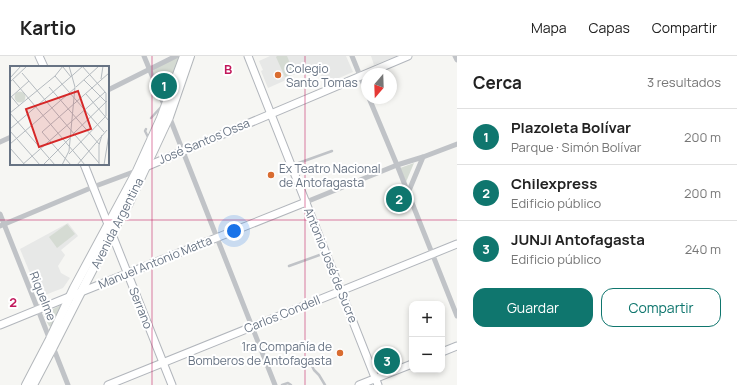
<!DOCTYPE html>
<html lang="es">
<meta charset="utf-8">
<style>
:root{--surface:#fff;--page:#f6f6f6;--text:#222;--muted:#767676;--line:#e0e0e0;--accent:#0f766e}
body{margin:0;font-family:Manrope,sans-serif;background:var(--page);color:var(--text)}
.controls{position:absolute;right:12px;bottom:12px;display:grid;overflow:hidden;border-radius:8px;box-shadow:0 2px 6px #0003}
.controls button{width:36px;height:36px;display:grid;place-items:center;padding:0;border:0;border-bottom:1px solid var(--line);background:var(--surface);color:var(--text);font:20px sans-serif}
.compass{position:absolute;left:361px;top:12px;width:36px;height:36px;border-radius:50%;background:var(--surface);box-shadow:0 2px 6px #0003;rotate:199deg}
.you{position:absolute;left:234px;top:175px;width:14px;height:14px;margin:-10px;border:3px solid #fff;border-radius:50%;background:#1a73e8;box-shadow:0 0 0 6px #1a73e833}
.badge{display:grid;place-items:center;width:26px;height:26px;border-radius:50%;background:var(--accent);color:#fff;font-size:13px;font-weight:700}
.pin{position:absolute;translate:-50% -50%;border:2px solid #fff;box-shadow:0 1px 4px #0006}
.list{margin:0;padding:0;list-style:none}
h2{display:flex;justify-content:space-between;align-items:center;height:52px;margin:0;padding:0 16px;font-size:17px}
h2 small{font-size:13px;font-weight:400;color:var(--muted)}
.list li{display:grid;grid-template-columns:26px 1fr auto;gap:12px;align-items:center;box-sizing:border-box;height:56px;padding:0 16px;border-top:1px solid var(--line)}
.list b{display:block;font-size:15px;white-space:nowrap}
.list p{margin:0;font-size:13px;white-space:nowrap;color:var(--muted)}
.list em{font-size:13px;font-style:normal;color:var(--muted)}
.actions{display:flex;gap:8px;padding:12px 16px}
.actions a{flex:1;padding:9px 0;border:1px solid var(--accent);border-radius:12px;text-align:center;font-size:14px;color:var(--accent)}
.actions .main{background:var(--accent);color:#fff}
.map{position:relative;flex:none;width:457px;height:329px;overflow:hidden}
header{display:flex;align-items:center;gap:24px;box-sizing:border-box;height:56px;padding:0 20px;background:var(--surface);border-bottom:1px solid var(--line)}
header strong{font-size:19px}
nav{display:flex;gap:22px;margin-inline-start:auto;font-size:14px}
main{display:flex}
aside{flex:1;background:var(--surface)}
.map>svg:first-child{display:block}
.built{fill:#e7e8e7}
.green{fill:#d5dbd3}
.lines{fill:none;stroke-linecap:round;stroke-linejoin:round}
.secondary-casing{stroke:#b2b6bc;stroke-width:9}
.primary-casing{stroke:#b3b7bb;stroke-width:10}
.path{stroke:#babcbf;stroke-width:1;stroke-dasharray:2 2;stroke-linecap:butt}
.lane{stroke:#c0c3c7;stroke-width:2.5}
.street{stroke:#c0c3c7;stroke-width:5}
.secondary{stroke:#fff;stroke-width:7}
.primary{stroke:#fff;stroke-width:8}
.grid{fill:none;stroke:#c2185b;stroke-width:1;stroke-opacity:0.55}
.poi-dot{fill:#d96c30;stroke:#fff;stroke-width:1.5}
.labels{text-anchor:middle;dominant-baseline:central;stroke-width:4;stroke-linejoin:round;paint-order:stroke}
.poi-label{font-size:12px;fill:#677383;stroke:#fff;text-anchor:start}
.street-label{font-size:12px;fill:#677383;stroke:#fff}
.inset-road{fill:none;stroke:#b4babf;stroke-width:1}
.view{fill:#d62828;fill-opacity:0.15;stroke:#d62828;stroke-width:2}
.inset-edge{fill:none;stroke:#677383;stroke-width:2}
.grid-label{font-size:13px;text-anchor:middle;font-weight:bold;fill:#c2185b;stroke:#fff;stroke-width:4;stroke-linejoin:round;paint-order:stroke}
</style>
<header>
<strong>Kartio</strong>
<nav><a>Mapa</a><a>Capas</a><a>Compartir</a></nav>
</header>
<main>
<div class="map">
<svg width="457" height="329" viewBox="0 0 457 329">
<rect width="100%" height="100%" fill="#f6f6f3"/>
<!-- built -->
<g class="built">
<polygon points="270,0 346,0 353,16 325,28 316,10 285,22 286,24 268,32 261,15 263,14 259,5"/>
<polygon points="371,0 397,0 374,9"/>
<polygon points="68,167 78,180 61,194 65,199 58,210 61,217 70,222 63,232 40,241 20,193"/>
</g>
<!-- green -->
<g class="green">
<polygon points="176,0 184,0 165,51 150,13"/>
<polygon points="277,0 287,0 294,17 285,21 276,1"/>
<polygon points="414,107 406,126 400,112"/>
<polygon points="67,168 75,178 57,192 49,181"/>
<polygon points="61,249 51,271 49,270 43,258"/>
</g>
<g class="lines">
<!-- secondary casing -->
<g class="secondary-casing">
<g id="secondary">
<polyline points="39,0 44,11"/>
<polyline points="248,0 378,329"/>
<polyline points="84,108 172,329"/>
<polyline points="143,112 408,0"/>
<polyline points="0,269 81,236 306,146"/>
<polyline points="442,296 457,290"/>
<polyline points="108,329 457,188"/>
<polyline points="359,329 412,308"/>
</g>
</g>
<!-- primary casing -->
<g class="primary-casing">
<g id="primary">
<polyline points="26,329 50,283 74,232 137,115 161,62 184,0"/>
<polyline points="33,329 53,291 81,236 111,178 129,147 169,61 190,0"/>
</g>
</g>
<!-- path -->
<polyline class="path" points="157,17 169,21"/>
<!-- lane -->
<g class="lane">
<polyline points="151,62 162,50"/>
<polyline points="146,73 145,75 149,83"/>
<polyline points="293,109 332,95"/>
<polyline points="289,210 325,197"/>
<polyline points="310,306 314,314 319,319 325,329"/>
<polyline points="282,329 288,327 291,329"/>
</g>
<!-- street -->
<g class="street">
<polyline points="144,0 165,51"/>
<polyline points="352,0 367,37"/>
<polyline points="455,0 457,4"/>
<polyline points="108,34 176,0"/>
<polyline points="369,42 397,109 457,260"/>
<polyline points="169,60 275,329"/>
<polyline points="0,86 11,81"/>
<polyline points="408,137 423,101"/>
<polyline points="306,146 397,109 423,101 457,88"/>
<polyline points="0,158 50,284"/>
<polyline points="0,170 93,131 136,115"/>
<polyline points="53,291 68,329"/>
</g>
<!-- secondary -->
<use href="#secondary" class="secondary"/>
<!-- primary -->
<use href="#primary" class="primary"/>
</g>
<!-- grid -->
<path class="grid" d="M152,0V329M305,0V329M0,164H457"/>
<!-- markers -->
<g class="poi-dot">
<circle cx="278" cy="19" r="4"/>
<circle cx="271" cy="119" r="4"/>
<circle cx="340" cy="297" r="4"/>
</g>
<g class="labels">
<!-- poi labels -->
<g class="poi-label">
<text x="286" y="12">Colegio<tspan x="286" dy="14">Santo Tomas</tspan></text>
<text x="279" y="112">Ex Teatro Nacional<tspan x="279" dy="14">de Antofagasta</tspan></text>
<text x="332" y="290" text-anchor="end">1ra Compañía de<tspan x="332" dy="14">Bomberos de Antofagasta</tspan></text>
</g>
<!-- street labels -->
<g class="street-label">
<text transform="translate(204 85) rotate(-23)">José Santos Ossa</text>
<text transform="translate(117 167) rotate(-63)">Avenida Argentina</text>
<text transform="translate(155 206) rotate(-22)">Manuel Antonio Matta</text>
<text transform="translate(331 209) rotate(68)">Antonio José de Sucre</text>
<text transform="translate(43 240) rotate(68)">Riquelme</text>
<text transform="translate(141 252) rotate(68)">Serrano</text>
<text transform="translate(282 258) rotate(-22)">Carlos Condell</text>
</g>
</g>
<!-- overview -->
<g transform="translate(10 10)">
<rect width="99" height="99" fill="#f6f6f3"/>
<path d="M4.5 31a5.5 5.5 0 1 1 11 0a5.5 5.5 0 1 1-11 0Z" fill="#d5dbd3"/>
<path class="inset-road" d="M53,1L61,11M12,7L89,97M64,8L73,0M45,10L94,66M0,12L11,0M91,13L93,0M3,14L75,99M74,14L96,36M0,16L17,0M39,21L89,78M66,21L89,0M76,28L99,55M0,29L9,40M0,32L19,15M0,47L45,10L53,0M0,47L45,99M0,63L64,8M0,65L30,99M63,68L97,35M0,78L65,22M0,82L15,99M59,88L96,50V27L72,0M89,98V79L92,69M12,99L95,26M33,99L60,72M52,99L59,85L65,21L59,0M61,99L32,66L99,7M67,99L97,64M94,99L99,68"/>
<path class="view" d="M68,25L81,63L29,81L16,43Z"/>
<rect width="99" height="99" class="inset-edge"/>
</g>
<g class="grid-label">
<text x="228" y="18">B</text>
<text x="13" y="251">2</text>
</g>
</svg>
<div class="controls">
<button>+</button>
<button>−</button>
</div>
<svg class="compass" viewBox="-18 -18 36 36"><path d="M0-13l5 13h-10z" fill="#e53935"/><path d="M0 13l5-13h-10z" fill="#767676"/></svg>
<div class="you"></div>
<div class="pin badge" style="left:164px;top:30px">1</div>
<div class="pin badge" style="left:399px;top:143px">2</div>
<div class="pin badge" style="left:387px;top:305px">3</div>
</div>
<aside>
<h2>Cerca<small>3 resultados</small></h2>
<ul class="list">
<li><span class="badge">1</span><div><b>Plazoleta Bolívar</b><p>Parque · Simón Bolívar</p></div><em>200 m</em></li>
<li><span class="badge">2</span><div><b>Chilexpress</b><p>Edificio público</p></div><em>200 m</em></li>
<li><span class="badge">3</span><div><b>JUNJI Antofagasta</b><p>Edificio público</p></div><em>240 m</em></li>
</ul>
<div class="actions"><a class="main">Guardar</a><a>Compartir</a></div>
</aside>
</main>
